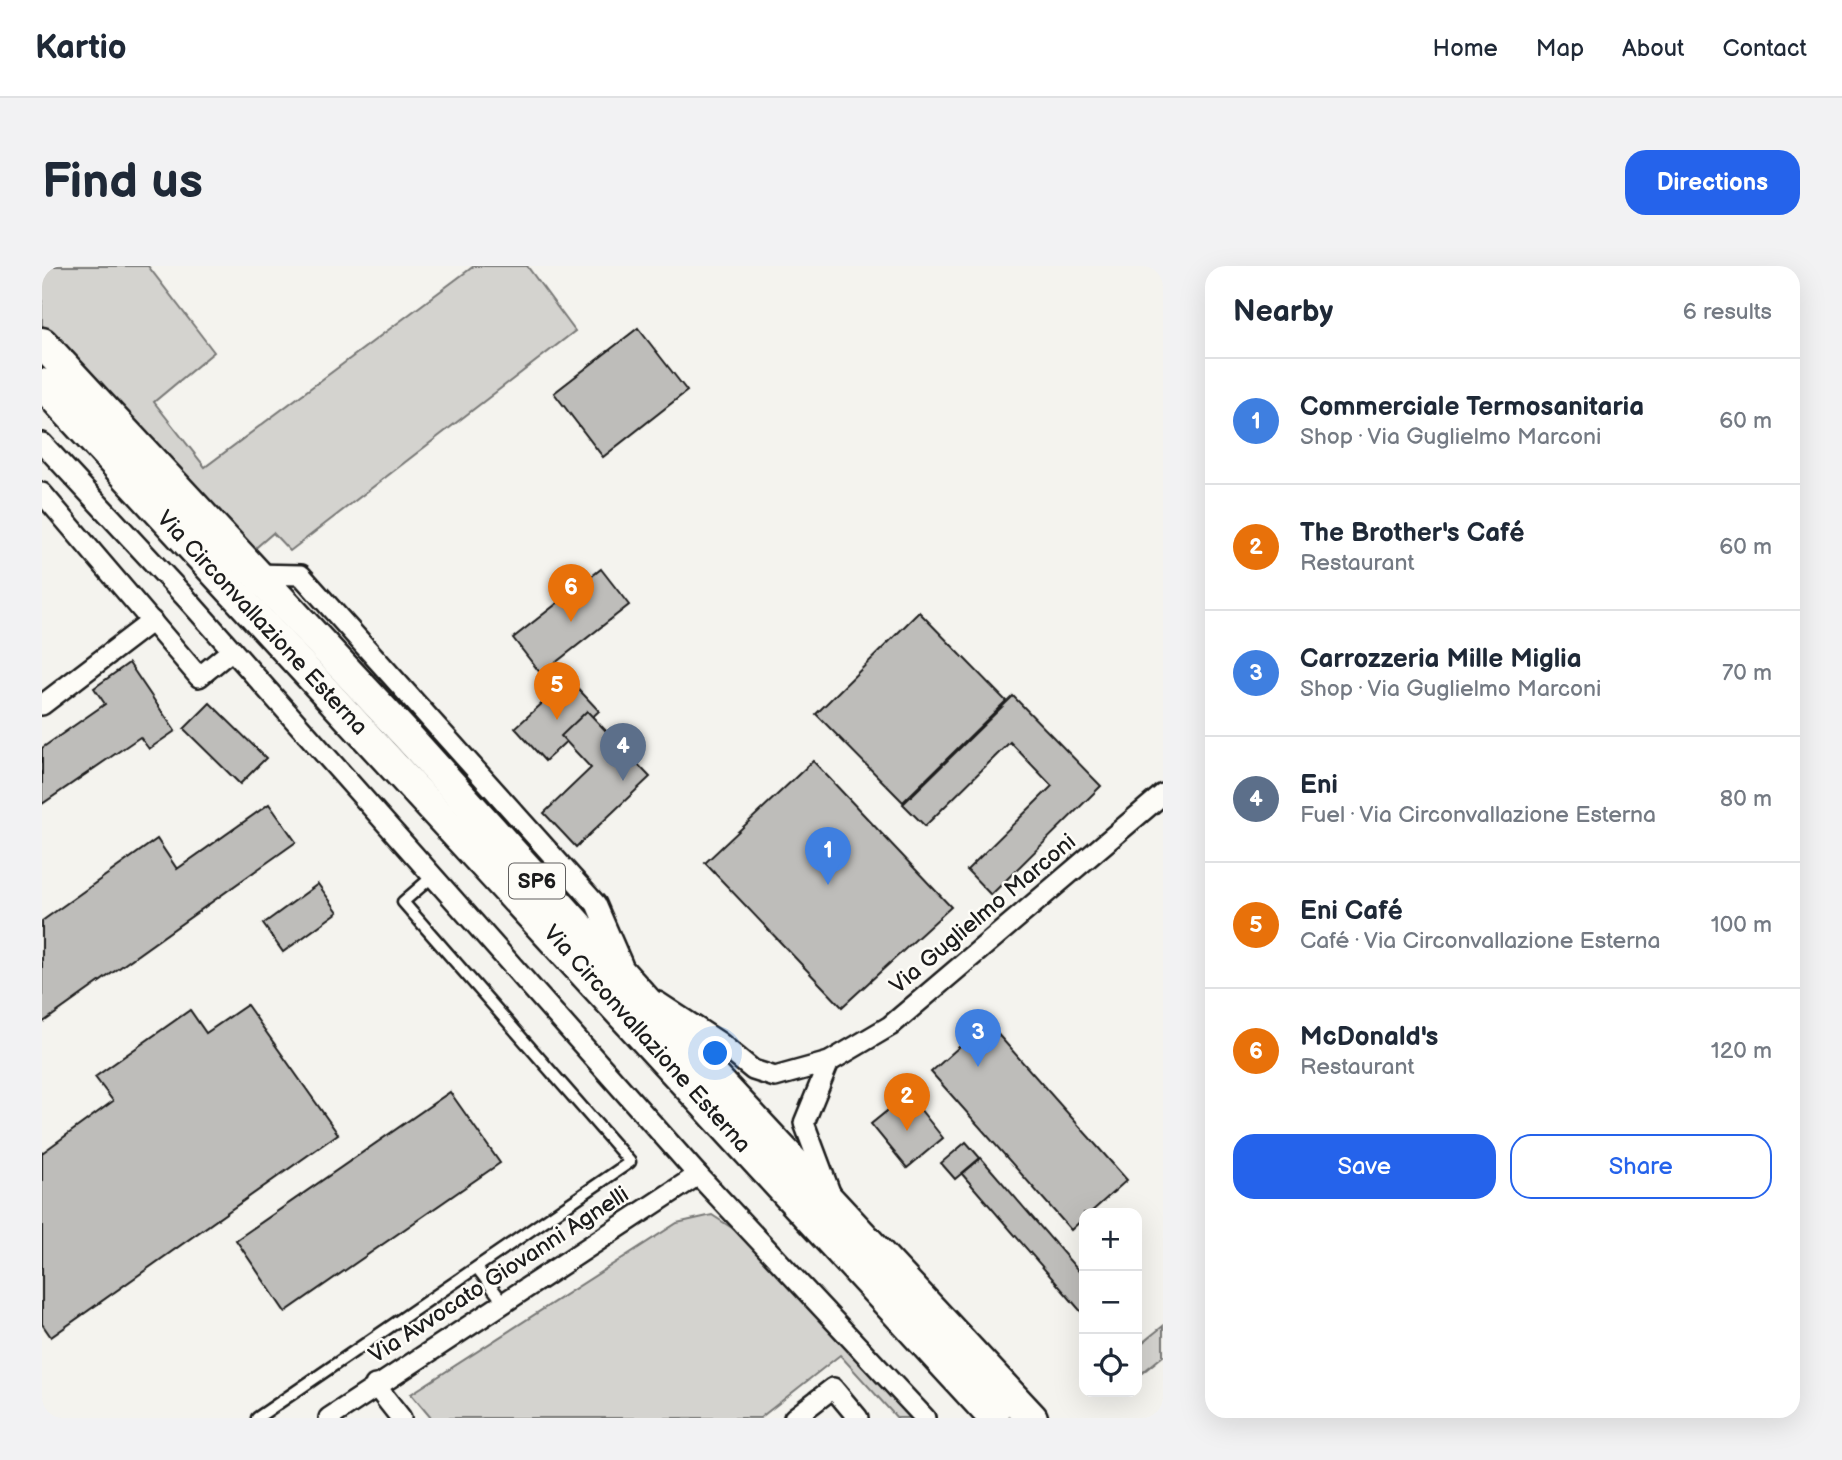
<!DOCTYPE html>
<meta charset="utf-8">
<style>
:root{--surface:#fff;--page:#f2f2f3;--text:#1f2937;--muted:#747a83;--line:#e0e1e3;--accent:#2563eb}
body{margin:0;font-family:"Balsamiq Sans",sans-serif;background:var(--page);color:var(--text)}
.controls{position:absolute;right:21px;bottom:21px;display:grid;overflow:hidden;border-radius:14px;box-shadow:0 7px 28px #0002}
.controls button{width:63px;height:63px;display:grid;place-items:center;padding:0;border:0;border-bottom:2px solid var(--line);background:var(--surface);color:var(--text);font:35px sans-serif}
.you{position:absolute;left:674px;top:788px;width:24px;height:24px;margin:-18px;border:5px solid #fff;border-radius:50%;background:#1a73e8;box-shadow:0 0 0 10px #1a73e833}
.badge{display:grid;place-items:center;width:46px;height:46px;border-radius:50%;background:var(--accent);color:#fff;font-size:23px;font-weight:700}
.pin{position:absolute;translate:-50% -58px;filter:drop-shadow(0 2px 4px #0008)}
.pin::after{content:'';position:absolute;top:37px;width:24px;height:21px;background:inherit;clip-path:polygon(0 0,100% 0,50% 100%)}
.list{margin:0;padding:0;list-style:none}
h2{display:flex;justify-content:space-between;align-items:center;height:91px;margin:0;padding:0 28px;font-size:30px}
h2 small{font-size:23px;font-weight:400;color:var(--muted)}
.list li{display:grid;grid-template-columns:46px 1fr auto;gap:21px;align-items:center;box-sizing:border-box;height:126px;padding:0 28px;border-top:2px solid var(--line)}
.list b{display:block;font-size:26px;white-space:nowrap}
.list p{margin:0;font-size:23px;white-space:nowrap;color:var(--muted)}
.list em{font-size:23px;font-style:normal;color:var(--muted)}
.actions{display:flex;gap:14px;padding:21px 28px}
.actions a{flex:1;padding:16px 0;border:2px solid var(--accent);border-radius:21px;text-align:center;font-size:24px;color:var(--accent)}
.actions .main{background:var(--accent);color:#fff}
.icon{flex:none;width:38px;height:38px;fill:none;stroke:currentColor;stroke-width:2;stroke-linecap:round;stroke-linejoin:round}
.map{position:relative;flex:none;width:1121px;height:1152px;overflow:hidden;border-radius:21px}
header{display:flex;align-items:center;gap:42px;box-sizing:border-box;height:98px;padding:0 35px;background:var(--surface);border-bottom:2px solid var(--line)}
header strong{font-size:33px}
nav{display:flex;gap:38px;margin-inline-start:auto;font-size:24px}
.intro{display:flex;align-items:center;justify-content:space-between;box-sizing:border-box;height:168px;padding:0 42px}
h1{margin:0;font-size:49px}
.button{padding:18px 32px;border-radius:21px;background:var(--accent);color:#fff;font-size:24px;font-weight:700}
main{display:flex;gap:42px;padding:0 42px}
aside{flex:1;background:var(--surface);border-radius:21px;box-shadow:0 7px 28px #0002}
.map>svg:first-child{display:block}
.green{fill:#d4d3cf;stroke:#787876;stroke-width:2}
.building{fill:#bebdba;stroke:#1c1c1c;stroke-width:2}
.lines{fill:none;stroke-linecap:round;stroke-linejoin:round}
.lane-casing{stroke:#1c1c1c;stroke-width:15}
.street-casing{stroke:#1c1c1c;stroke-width:24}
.primary-casing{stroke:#1c1c1c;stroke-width:35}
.lane{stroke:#fdfcf7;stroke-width:10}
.street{stroke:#fdfcf7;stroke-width:19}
.primary{stroke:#fdfcf7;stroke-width:30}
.labels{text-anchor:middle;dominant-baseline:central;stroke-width:5;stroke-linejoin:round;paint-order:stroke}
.shield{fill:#fdfcf7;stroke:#605f5e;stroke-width:2}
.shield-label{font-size:21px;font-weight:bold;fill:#1c1c1c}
.street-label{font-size:23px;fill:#1c1c1c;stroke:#fdfcf7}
</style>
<header>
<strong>Kartio</strong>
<nav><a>Home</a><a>Map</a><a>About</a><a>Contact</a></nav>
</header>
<div class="intro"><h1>Find us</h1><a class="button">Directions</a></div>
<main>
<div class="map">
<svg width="1121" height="1152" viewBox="0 0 1121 1152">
<rect width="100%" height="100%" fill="#f4f3ee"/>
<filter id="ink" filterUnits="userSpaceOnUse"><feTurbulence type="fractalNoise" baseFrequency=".0143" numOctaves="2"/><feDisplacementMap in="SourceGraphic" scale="14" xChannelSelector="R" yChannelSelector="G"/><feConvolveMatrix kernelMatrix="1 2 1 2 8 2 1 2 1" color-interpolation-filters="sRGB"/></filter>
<g filter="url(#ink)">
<!-- green -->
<g class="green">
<polygon points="0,0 106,0 172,86 112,136 163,201 432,0 485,0 533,65 248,285 231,267 210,285 0,59"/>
<polygon points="670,949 704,971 872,1152 855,1152 798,1089 718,1152 389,1152 369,1128 635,957"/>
<polygon points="1121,1060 1121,1090 1095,1111 1095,1081"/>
</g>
<!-- building -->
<g class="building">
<polygon points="596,62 645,125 561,191 512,127"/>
<polygon points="559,303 587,339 499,408 471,372"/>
<polygon points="877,346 964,435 861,536 774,448"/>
<polygon points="87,397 133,465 107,483 98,471 0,538 0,482 63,438 52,422"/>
<polygon points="527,413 557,445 503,495 473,462"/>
<polygon points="971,430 1059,520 949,629 925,604 1010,520 968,476 883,560 861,538"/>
<polygon points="168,437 224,492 198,518 142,463"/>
<polygon points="545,445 608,511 534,581 502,547 549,502 519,470"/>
<polygon points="771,495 909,641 800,741 663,597"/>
<polygon points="227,538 254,576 0,757 0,655 115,573 135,603"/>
<polygon points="276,618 296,646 241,686 221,658"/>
<polygon points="205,739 296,868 9,1071 0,1058 0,887 71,835 53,811 148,744 164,767"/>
<polygon points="945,756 1085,914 1048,947 1042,947 1042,952 1029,964 889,806"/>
<polygon points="408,826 458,897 243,1046 194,974"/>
<polygon points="866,828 901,872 865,902 829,858"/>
<polygon points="924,876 938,892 913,913 899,897"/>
<polygon points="939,892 1042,1011 1042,1049 920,908"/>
</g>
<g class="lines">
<!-- lane casing -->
<g class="lane-casing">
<g id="lane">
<polyline points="435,1002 461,1036"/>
<polyline points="215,1152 588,896 361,636 391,610"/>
</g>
</g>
<!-- street casing -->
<g class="street-casing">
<g id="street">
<polyline points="0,177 144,332 656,909 883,1152"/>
<polyline points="0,227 157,411 190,384"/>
<polyline points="211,308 259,309 554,638 580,698"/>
<polyline points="0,439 110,355"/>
<polyline points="616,736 677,776 711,804 733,811 787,796 848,760 1121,528"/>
<polyline points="787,796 762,857 789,929"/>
<polyline points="333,1119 359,1152"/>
<polyline points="287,1152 656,909"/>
<polyline points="752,1152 791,1122 816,1152"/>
</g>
</g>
<!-- primary casing -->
<g class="primary-casing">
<g id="primary">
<polyline points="0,77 368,473 666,804 990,1152"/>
<polyline points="0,118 952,1152"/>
</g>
</g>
<!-- lane -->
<use href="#lane" class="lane"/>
<!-- street -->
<use href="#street" class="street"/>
<!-- primary -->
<use href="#primary" class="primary"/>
</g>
</g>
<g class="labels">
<!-- shield labels -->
<rect class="shield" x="467" y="597.5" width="56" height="35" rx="5"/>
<g class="shield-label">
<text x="495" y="615">SP6</text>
</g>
<!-- street labels -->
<g class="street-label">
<text transform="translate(220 357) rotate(47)">Via Circonvallazione Esterna</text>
<text transform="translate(941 648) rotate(-40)">Via Guglielmo Marconi</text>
<text transform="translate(605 773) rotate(48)">Via Circonvallazione Esterna</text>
<text transform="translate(457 1009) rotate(-33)">Via Avvocato Giovanni Agnelli</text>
</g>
</g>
</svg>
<div class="controls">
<button>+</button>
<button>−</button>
<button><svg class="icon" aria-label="locate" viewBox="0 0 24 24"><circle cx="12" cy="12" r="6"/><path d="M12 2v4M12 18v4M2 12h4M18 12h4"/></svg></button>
</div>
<div class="you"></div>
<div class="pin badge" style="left:786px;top:619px;background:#3f7fe0">1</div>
<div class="pin badge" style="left:865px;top:865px;background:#e8710a">2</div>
<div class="pin badge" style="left:936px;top:801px;background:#3f7fe0">3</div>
<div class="pin badge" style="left:581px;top:515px;background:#5c6f8a">4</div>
<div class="pin badge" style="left:515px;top:454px;background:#e8710a">5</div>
<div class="pin badge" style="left:529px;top:356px;background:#e8710a">6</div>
</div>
<aside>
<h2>Nearby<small>6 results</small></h2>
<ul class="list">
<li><span class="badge" style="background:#3f7fe0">1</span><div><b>Commerciale Termosanitaria</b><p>Shop · Via Guglielmo Marconi</p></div><em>60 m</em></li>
<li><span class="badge" style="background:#e8710a">2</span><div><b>The Brother's Café</b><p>Restaurant</p></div><em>60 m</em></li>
<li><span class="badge" style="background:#3f7fe0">3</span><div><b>Carrozzeria Mille Miglia</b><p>Shop · Via Guglielmo Marconi</p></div><em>70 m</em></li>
<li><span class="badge" style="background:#5c6f8a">4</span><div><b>Eni</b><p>Fuel · Via Circonvallazione Esterna</p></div><em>80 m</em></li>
<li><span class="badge" style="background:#e8710a">5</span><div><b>Eni Café</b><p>Café · Via Circonvallazione Esterna</p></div><em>100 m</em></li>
<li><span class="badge" style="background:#e8710a">6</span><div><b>McDonald's</b><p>Restaurant</p></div><em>120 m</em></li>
</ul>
<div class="actions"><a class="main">Save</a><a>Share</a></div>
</aside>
</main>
